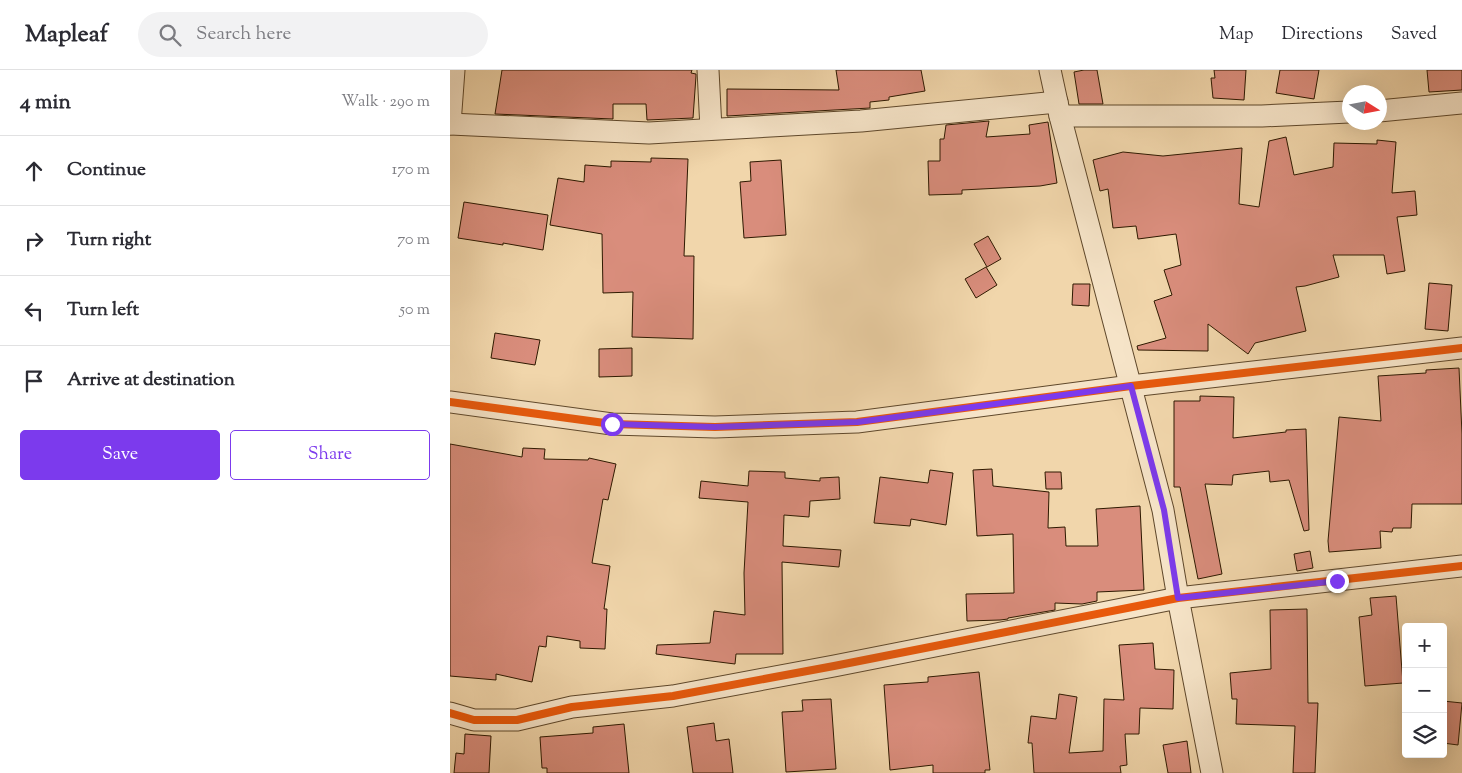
<!DOCTYPE html>
<meta charset="utf-8">
<style>
:root{--surface:#fff;--page:#f2f2f3;--text:#2b2b33;--muted:#7c7c81;--line:#e1e1e2;--accent:#7c3aed}
body{margin:0;font-family:"Sorts Mill Goudy",serif;background:var(--page);color:var(--text)}
.controls{position:absolute;right:15px;bottom:15px;display:grid;overflow:hidden;border-radius:5px;box-shadow:0 5px 20px #0002}
.controls button{width:45px;height:45px;display:grid;place-items:center;padding:0;border:0;border-bottom:1px solid var(--line);background:var(--surface);color:var(--text);font:25px sans-serif}
.compass{position:absolute;left:892px;top:15px;width:45px;height:45px;border-radius:50%;background:var(--surface);box-shadow:0 5px 20px #0002;rotate:101deg}
.stop{position:absolute;width:15px;height:15px;margin:-11px;border:4px solid #7c3aed;border-radius:50%;background:#fff}
.stop.end{background:#7c3aed;border-color:#fff;box-shadow:0 1px 5px #0008}
.list{margin:0;padding:0;list-style:none}
h2{display:flex;justify-content:space-between;align-items:center;height:65px;margin:0;padding:0 20px;font-size:21px}
h2 small{font-size:16px;font-weight:400;color:var(--muted)}
.list li{display:grid;grid-template-columns:32px 1fr auto;gap:15px;align-items:center;box-sizing:border-box;height:70px;padding:0 20px;border-top:1px solid var(--line)}
.list b{display:block;font-size:19px;white-space:nowrap}
.list em{font-size:16px;font-style:normal;color:var(--muted)}
.actions{display:flex;gap:10px;padding:15px 20px}
.actions a{flex:1;padding:11px 0;border:1px solid var(--accent);border-radius:5px;text-align:center;font-size:18px;color:var(--accent)}
.actions .main{background:var(--accent);color:#fff}
.icon{flex:none;width:28px;height:28px;fill:none;stroke:currentColor;stroke-width:2;stroke-linecap:round;stroke-linejoin:round}
.map{position:relative;flex:none;width:1012px;height:703px;overflow:hidden}
header{display:flex;align-items:center;gap:30px;box-sizing:border-box;height:70px;padding:0 25px;background:var(--surface);border-bottom:1px solid var(--line)}
header strong{font-size:24px}
nav{display:flex;gap:28px;margin-inline-start:auto;font-size:18px}
.search{width:350px;height:45px;background:var(--page);display:flex;align-items:center;gap:12px;box-sizing:border-box;padding:0 18px;border-radius:28px;color:var(--muted);font-size:19px}
main{display:flex}
aside{flex:1;background:var(--surface)}
.map>svg:first-child{display:block}
.building{fill:#d98d7c;stroke:#2e1900}
.lines{fill:none;stroke-linecap:round;stroke-linejoin:round}
.minor-casing{stroke:#5f482b;stroke-width:23}
.minor{stroke:#f6e4c8;stroke-width:21}
.cycleway-casing{stroke:#f6e4c8;stroke-width:11}
.cycleway{stroke:#e8590c;stroke-width:8}
.route{stroke:#7c3aed;stroke-width:6}
</style>
<header>
<strong>Mapleaf</strong>
<div class="search"><svg class="icon" aria-label="search" viewBox="0 0 24 24"><circle cx="10" cy="10" r="6"/><path d="M15 15l6 6"/></svg>Search here</div>
<nav><a>Map</a><a>Directions</a><a>Saved</a></nav>
</header>
<main>
<aside>
<h2>4 min<small>Walk · 290 m</small></h2>
<ul class="list">
<li><svg class="icon" aria-label="ahead" viewBox="0 0 24 24"><path d="M12 20V5M6 11l6-6 6 6"/></svg><div><b>Continue</b></div><em>170 m</em></li>
<li><svg class="icon" aria-label="right" viewBox="0 0 24 24"><path d="M7 20v-9h11M14 6l5 5-5 5"/></svg><div><b>Turn right</b></div><em>70 m</em></li>
<li><svg class="icon" aria-label="left" viewBox="0 0 24 24"><path d="M17 20v-9H6M10 6l-5 5 5 5"/></svg><div><b>Turn left</b></div><em>50 m</em></li>
<li><svg class="icon" aria-label="arrive" viewBox="0 0 24 24"><path d="M6 21V4h12l-3 4 3 4H6"/></svg><div><b>Arrive at destination</b></div></li>
</ul>
<div class="actions"><a class="main">Save</a><a>Share</a></div>
</aside>
<div class="map">
<svg width="1012" height="703" viewBox="0 0 1012 703">
<rect width="100%" height="100%" fill="#f1d6ab"/>
<filter id="stains"><feTurbulence type="fractalNoise" baseFrequency=".004" numOctaves="4"/><feColorMatrix values="0 0 0 0 .2 0 0 0 0 .09 0 0 0 0 .02 0 0 0 .5 -.17"/></filter>
<radialGradient id="worn" r=".72"><stop offset=".6" stop-color="#630" stop-opacity="0"/><stop offset="1" stop-color="#630" stop-opacity=".3"/></radialGradient>
<!-- building -->
<g class="building">
<polygon points="52,0 242,0 241,3 246,4 246,6 243,48 197,50 196,34 163,34 163,49 45,44"/>
<polygon points="386,0 471,0 475,21 439,27 439,30 420,32 420,38 277,46 277,19 389,20"/>
<polygon points="634,0 647,0 653,34 629,34 624,2"/>
<polygon points="764,0 796,0 794,30 763,28 761,8 765,8"/>
<polygon points="830,0 869,0 864,29 826,23"/>
<polygon points="977,0 1012,0 1012,20 979,22"/>
<polygon points="539,51 536,67 580,64 579,55 598,52 607,113 590,116 512,120 512,124 479,125 478,91 490,91 490,69 494,69 496,55"/>
<polygon points="836,67 844,105 883,97 884,73 927,74 927,70 946,72 942,123 965,121 967,145 947,147 955,201 937,204 934,185 883,185 889,207 855,216 846,217 856,261 805,273 798,284 758,254 758,281 688,280 687,276 716,268 704,231 722,225 714,200 731,195 726,164 688,169 686,156 663,158 658,119 650,121 643,90 673,82 713,86 792,78 789,134 809,137 819,71"/>
<polygon points="201,88 238,89 234,186 244,186 243,269 182,267 183,222 153,223 152,164 100,155 108,108 134,112 135,95 161,97 161,91 201,92"/>
<polygon points="331,90 336,165 294,168 290,112 301,111 300,92"/>
<polygon points="14,132 98,145 93,180 53,173 53,175 8,168"/>
<polygon points="538,166 551,189 537,197 524,174"/>
<polygon points="536,197 547,215 526,228 515,209"/>
<polygon points="979,213 1002,215 998,261 975,259"/>
<polygon points="623,214 640,214 639,236 622,235"/>
<polygon points="45,263 90,270 85,295 41,288"/>
<polygon points="182,278 182,306 149,307 149,279"/>
<polygon points="1009,298 1012,364 1012,434 962,434 961,458 943,458 942,462 930,461 931,478 879,482 878,471 889,347 931,351 928,306 976,303 976,300"/>
<polygon points="750,326 784,327 783,368 836,362 836,360 856,359 859,460 854,461 839,410 820,412 819,401 783,405 782,415 755,414 772,504 748,509 730,417 724,417 724,331 750,331"/>
<polygon points="0,374 72,387 73,378 95,379 94,389 138,390 139,388 166,394 158,430 153,429 142,493 160,496 154,539 157,539 155,579 130,578 130,571 97,566 96,577 89,576 82,612 46,604 46,610 0,606"/>
<polygon points="542,399 543,416 599,422 598,458 615,457 616,476 648,476 646,439 690,436 694,520 647,522 647,531 632,534 605,533 605,540 558,548 558,549 550,550 517,551 516,524 564,523 563,464 527,466 523,400"/>
<polygon points="480,400 503,403 496,455 461,449 460,456 424,453 430,407 478,413"/>
<polygon points="299,401 335,402 335,408 370,411 370,408 389,407 390,429 360,431 359,447 334,445 333,476 391,480 389,497 332,492 333,584 286,584 285,594 206,584 207,575 260,573 264,541 295,545 294,503 298,432 249,428 251,411 298,416"/>
<polygon points="595,402 611,402 612,419 596,419"/>
<polygon points="860,481 863,498 847,501 844,484"/>
<polygon points="946,526 953,613 915,616 909,547 922,545 920,528"/>
<polygon points="857,539 858,633 868,633 865,703 843,703 845,656 786,654 787,629 782,629 780,603 821,599 820,540"/>
<polygon points="703,573 705,599 724,600 723,639 690,638 689,664 675,664 677,695 670,696 671,703 584,703 582,673 578,673 581,646 606,649 609,624 627,627 619,683 653,681 654,629 674,630 669,575"/>
<polygon points="529,602 540,700 535,700 535,703 483,703 483,695 440,700 434,615 478,612 478,607"/>
<polygon points="381,629 386,699 336,702 332,642 353,641 352,630"/>
<polygon points="993,631 1012,633 1008,675 993,673"/>
<polygon points="264,653 266,671 279,669 283,703 243,703 237,657"/>
<polygon points="174,654 179,703 97,703 97,698 92,698 90,667 143,663 143,657"/>
<polygon points="15,664 41,666 39,703 4,703 6,683 14,684"/>
<polygon points="737,671 741,703 718,703 713,675"/>
</g>
<g class="lines">
<!-- minor casing -->
<g class="minor-casing">
<g id="minor">
<polyline points="258,0 261,59"/>
<polyline points="600,0 610,46 713,440 728,528 762,703"/>
<polyline points="929,41 1012,33"/>
<polyline points="610,46 812,46 899,42"/>
<polyline points="0,54 199,63 411,51 607,32"/>
<polyline points="0,54 4,0"/>
<polyline points="0,332 162,354 265,357 407,352 681,316 1012,278"/>
<polyline points="0,643 24,650 67,650 122,637 223,626 384,596 728,528 1012,496"/>
</g>
</g>
<!-- minor -->
<use href="#minor" class="minor"/>
<!-- cycleway casing -->
<g class="cycleway-casing">
<g id="cycleway">
<polyline points="0,332 162,354 265,357 407,352 681,316 1012,278"/>
<polyline points="0,643 24,650 67,650 122,637 223,626 384,596 728,528 1012,496"/>
</g>
</g>
<!-- cycleway -->
<use href="#cycleway" class="cycleway"/>
</g>
<g class="lines">
<!-- route -->
<polyline class="route" points="162,354 265,357 408,352 681,316 714,440 728,528 887,511"/>
</g>
<rect width="100%" height="100%" filter="url(#stains)"/>
<rect width="100%" height="100%" fill="url(#worn)"/>
</svg>
<div class="controls">
<button>+</button>
<button>−</button>
<button><svg class="icon" aria-label="layers" viewBox="0 0 24 24"><path d="M12 4l9 5-9 5-9-5zM3 14l9 5 9-5"/></svg></button>
</div>
<svg class="compass" viewBox="-18 -18 36 36"><path d="M0-13l5 13h-10z" fill="#e53935"/><path d="M0 13l5-13h-10z" fill="#7c7c81"/></svg>
<div class="stop" style="left:162px;top:354px"></div>
<div class="stop end" style="left:887px;top:511px"></div>
</div>
</main>
